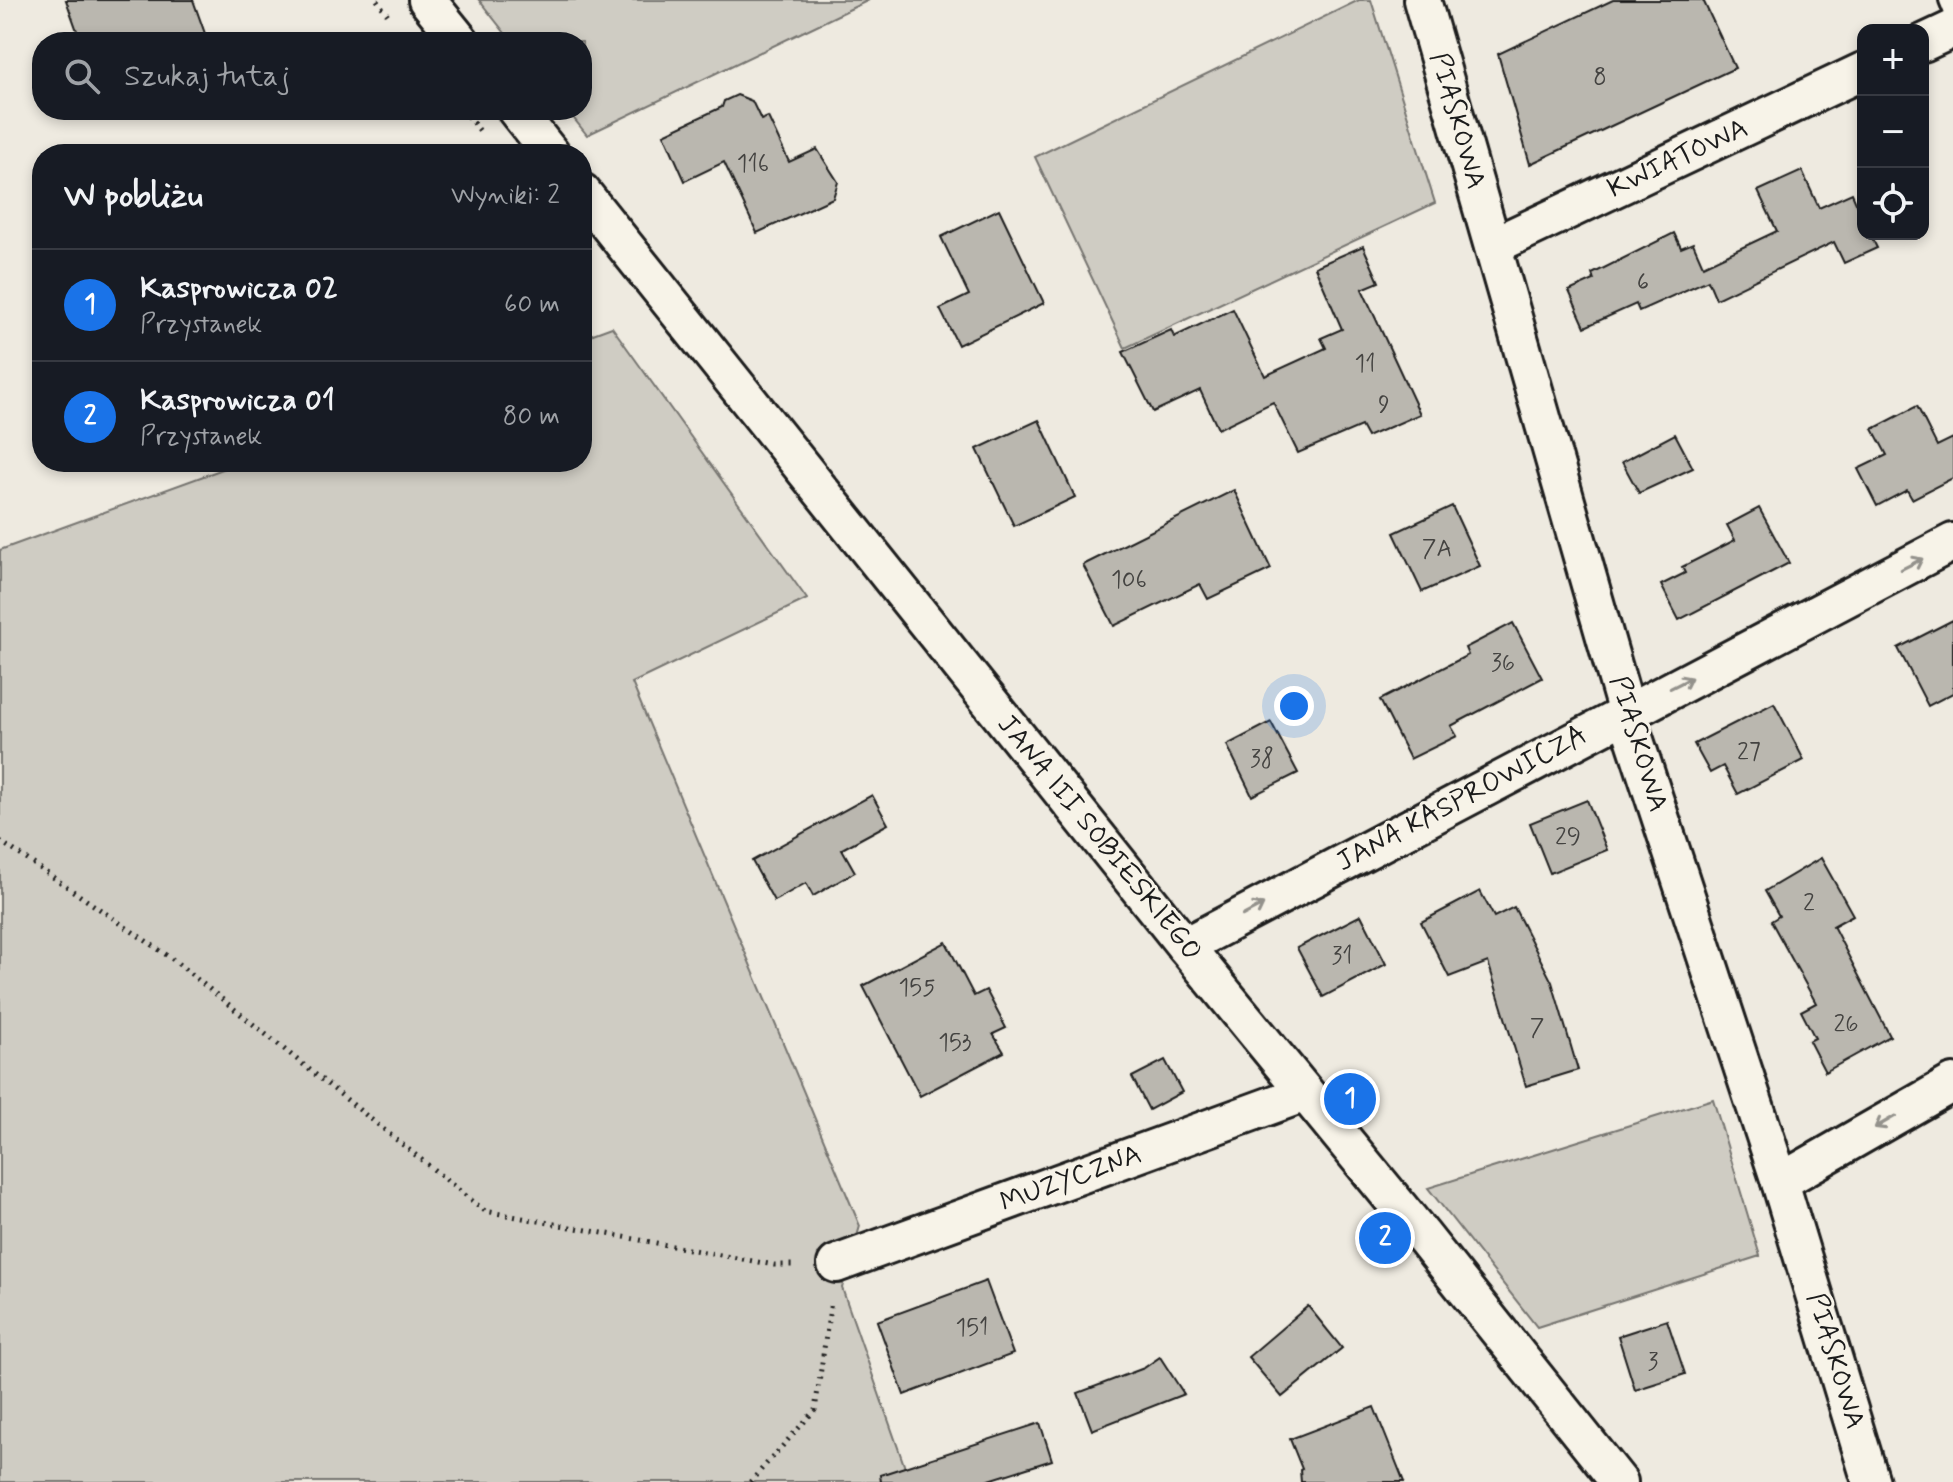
<!DOCTYPE html>
<html lang="pl">
<meta charset="utf-8">
<style>
:root{--surface:#171b24;--page:#20242c;--text:#f1f3f6;--muted:#9ea1a6;--line:#363941;--accent:#1a73e8}
body{margin:0;font-family:Mynerve,sans-serif;background:var(--page);color:var(--text)}
.controls{position:absolute;right:24px;top:24px;display:grid;overflow:hidden;border-radius:16px;box-shadow:0 4px 12px #0003}
.controls button{width:72px;height:72px;display:grid;place-items:center;padding:0;border:0;border-bottom:2px solid var(--line);background:var(--surface);color:var(--text);font:40px sans-serif}
.you{position:absolute;left:1294px;top:706px;width:28px;height:28px;margin:-20px;border:6px solid #fff;border-radius:50%;background:#1a73e8;box-shadow:0 0 0 12px #1a73e833}
.badge{display:grid;place-items:center;width:52px;height:52px;border-radius:50%;background:var(--accent);color:#fff;font-size:26px;font-weight:700}
.pin{position:absolute;translate:-50% -50%;border:4px solid #fff;box-shadow:0 2px 8px #0006}
.list{margin:0;padding:0;list-style:none}
h2{display:flex;justify-content:space-between;align-items:center;height:104px;margin:0;padding:0 32px;font-size:34px}
h2 small{font-size:26px;font-weight:400;color:var(--muted)}
.list li{display:grid;grid-template-columns:52px 1fr auto;gap:24px;align-items:center;box-sizing:border-box;height:112px;padding:0 32px;border-top:2px solid var(--line)}
.list b{display:block;font-size:30px;white-space:nowrap}
.list p{margin:0;font-size:26px;white-space:nowrap;color:var(--muted)}
.list em{font-size:26px;font-style:normal;color:var(--muted)}
.icon{flex:none;width:44px;height:44px;fill:none;stroke:currentColor;stroke-width:2;stroke-linecap:round;stroke-linejoin:round}
.map{position:relative;flex:none;width:1953px;height:1482px;overflow:hidden}
.search{position:absolute;background:var(--surface);box-shadow:0 4px 12px #0003;left:32px;top:32px;width:560px;height:88px;display:flex;align-items:center;gap:20px;box-sizing:border-box;padding:0 28px;border-radius:32px;color:var(--muted);font-size:30px}
.panel{position:absolute;background:var(--surface);box-shadow:0 4px 12px #0003;left:32px;top:144px;width:560px;height:328px;border-radius:32px}
.map>svg:first-child{display:block}
.green{fill:#cfccc3;stroke:#767470;stroke-width:2}
.building{fill:#bab7af;stroke:#1c1c1c;stroke-width:2}
.lines{fill:none;stroke-linecap:round;stroke-linejoin:round}
.lane-casing{stroke:#1c1c1c;stroke-width:24}
.street-casing{stroke:#1c1c1c;stroke-width:42}
.path{stroke:#1c1c1c;stroke-width:5;stroke-dasharray:2 6;stroke-linecap:butt}
.lane{stroke:#f7f3e8;stroke-width:18}
.street{stroke:#f7f3e8;stroke-width:36}
.oneway{stroke:#94928c}
.labels{text-anchor:middle;dominant-baseline:central;stroke-width:6;stroke-linejoin:round;paint-order:stroke}
.number-label{font-size:24px;fill:#444341}
.street-label{font-size:28px;fill:#1c1c1c;stroke:#f7f3e8}
</style>
<div class="map">
<svg width="1953" height="1482" viewBox="0 0 1953 1482">
<rect width="100%" height="100%" fill="#eeeae0"/>
<filter id="ink" filterUnits="userSpaceOnUse"><feTurbulence type="fractalNoise" baseFrequency=".0125" numOctaves="2"/><feDisplacementMap in="SourceGraphic" scale="16" xChannelSelector="R" yChannelSelector="G"/><feConvolveMatrix kernelMatrix="1 2 1 2 8 2 1 2 1" color-interpolation-filters="sRGB"/></filter>
<g filter="url(#ink)">
<!-- green -->
<g class="green">
<polygon points="479,0 869,0 587,135 567,110 582,110 582,42 512,42"/>
<polygon points="1359,0 1371,0 1435,203 1125,348 1035,157"/>
<polygon points="612,327 807,599 632,683 860,1226 842,1288 910,1482 0,1482 0,550 242,462 582,462 582,338"/>
<polygon points="1713,1099 1760,1256 1537,1327 1428,1188"/>
</g>
<!-- building -->
<g class="building">
<polygon points="66,0 193,0 208,42 81,42"/>
<polygon points="1613,0 1703,0 1735,68 1530,164 1498,54"/>
<polygon points="737,95 752,101 761,120 768,117 789,162 817,149 838,182 833,198 757,233 724,162 685,181 664,134 722,107 724,101"/>
<polygon points="1802,171 1819,208 1852,193 1863,218 1863,234 1870,234 1877,248 1844,263 1834,242 1716,299 1708,280 1639,311 1636,304 1585,327 1569,291 1594,280 1592,274 1674,233 1681,248 1693,243 1703,266 1777,231 1758,191"/>
<polygon points="999,209 1044,303 958,345 940,309 969,295 941,237"/>
<polygon points="1363,246 1379,282 1362,289 1420,414 1367,437 1361,426 1298,453 1273,402 1218,429 1200,390 1153,412 1123,352 1171,330 1174,337 1233,309 1265,376 1326,348 1321,338 1342,329 1315,267"/>
<polygon points="1917,406 1937,446 1953,438 1953,478 1912,499 1907,490 1877,506 1858,469 1887,455 1873,429"/>
<polygon points="1039,420 1075,497 1014,526 977,449"/>
<polygon points="1675,434 1693,468 1639,493 1622,462"/>
<polygon points="1234,490 1271,569 1208,599 1200,584 1114,626 1083,565"/>
<polygon points="1452,506 1480,566 1422,592 1394,533"/>
<polygon points="1759,508 1789,563 1679,620 1661,585 1685,573 1682,567 1735,540 1727,525"/>
<polygon points="1953,620 1953,693 1928,706 1898,648"/>
<polygon points="1513,623 1542,678 1451,726 1457,736 1410,759 1380,700 1468,655 1465,648"/>
<polygon points="1774,703 1804,760 1738,794 1723,766 1710,773 1694,744"/>
<polygon points="1271,722 1298,773 1252,796 1227,745"/>
<polygon points="872,795 888,824 842,849 855,872 813,896 806,883 774,901 752,861"/>
<polygon points="1587,800 1607,850 1550,873 1530,823"/>
<polygon points="1821,858 1853,915 1833,926 1890,1036 1825,1072 1809,1041 1815,1038 1801,1011 1816,1003 1771,921 1779,916 1765,891"/>
<polygon points="1480,891 1494,917 1514,907 1552,982 1578,1070 1526,1086 1488,962 1449,977 1421,922"/>
<polygon points="1361,915 1386,964 1323,997 1297,948"/>
<polygon points="946,942 974,996 986,990 1006,1028 993,1034 1004,1052 920,1096 863,986"/>
<polygon points="1165,1060 1182,1092 1149,1110 1132,1077"/>
<polygon points="986,1281 1013,1354 904,1395 877,1321"/>
<polygon points="1308,1306 1342,1348 1282,1397 1248,1357"/>
<polygon points="1667,1320 1685,1374 1635,1390 1618,1336"/>
<polygon points="1160,1357 1184,1394 1092,1430 1078,1393 1144,1368"/>
<polygon points="1374,1407 1404,1482 1301,1482 1300,1470 1302,1469 1290,1439"/>
<polygon points="1040,1423 1052,1460 983,1482 881,1482 880,1475"/>
</g>
<g class="lines">
<!-- lane casing -->
<g class="lane-casing">
<polyline id="lane" points="1949,0 1953,10"/>
</g>
<!-- street casing -->
<g class="street-casing">
<g id="street">
<polyline points="427,0 461,42"/>
<polyline points="1422,0 1632,731 1780,1182 1871,1482"/>
<polyline points="1923,43 1953,29"/>
<polyline points="516,110 551,154"/>
<polyline points="582,192 1185,946 1422,1235 1619,1482"/>
<polyline points="1493,246 1863,71"/>
<polyline points="1185,946 1953,542"/>
<polyline points="1780,1182 1953,1083"/>
<polyline points="836,1264 1305,1093"/>
</g>
</g>
<!-- path -->
<g class="path">
<polyline points="377,0 388,15"/>
<polyline points="463,110 480,131"/>
<polyline points="0,841 171,958 485,1211 774,1265 796,1265"/>
<polyline points="750,1482 815,1410 831,1301"/>
</g>
<!-- lane -->
<use href="#lane" class="lane"/>
<!-- street -->
<use href="#street" class="street"/>
</g>
<!-- one-way arrows -->
<defs><path id="oneway-shaft" d="M-6 0H5M1.5-3L5.5 0L1.5 3" fill="none" stroke-width="1.6" stroke-linecap="round" stroke-linejoin="round" transform="scale(2)"/></defs>
<g class="oneway">
<use href="#oneway-shaft" transform="translate(1912 564) rotate(-27)"/>
<use href="#oneway-shaft" transform="translate(1681 683) rotate(-27)"/>
<use href="#oneway-shaft" transform="translate(1253 910) rotate(-28)"/>
<use href="#oneway-shaft" transform="translate(1885 1122) rotate(150)"/>
</g>
</g>
<g class="labels">
<!-- number labels -->
<g class="number-label">
<text x="1600" y="77">8</text>
<text x="753" y="164">116</text>
<text x="1643" y="282">6</text>
<text x="1365" y="364">11</text>
<text x="1384" y="405">9</text>
<text x="1437" y="549">7A</text>
<text x="1129" y="580">106</text>
<text x="1503" y="663">36</text>
<text x="1749" y="752">27</text>
<text x="1262" y="759">38</text>
<text x="1568" y="837">29</text>
<text x="1809" y="903">2</text>
<text x="1342" y="956">31</text>
<text x="917" y="988">155</text>
<text x="1846" y="1024">26</text>
<text x="1537" y="1028">7</text>
<text x="955" y="1043">153</text>
<text x="972" y="1328">151</text>
<text x="1653" y="1362">3</text>
</g>
<!-- street labels -->
<g class="street-label">
<text transform="translate(1457 121) rotate(74)">PIASKOWA</text>
<text transform="translate(1678 159) rotate(-25)">KWIATOWA</text>
<text transform="translate(1638 744) rotate(73)">PIASKOWA</text>
<text transform="translate(1462 799) rotate(-28)">JANA KASPROWICZA</text>
<text transform="translate(1099 838) rotate(51)">JANA III SOBIESKIEGO</text>
<text transform="translate(1071 1179) rotate(-20)">MUZYCZNA</text>
<text transform="translate(1835 1361) rotate(73)">PIASKOWA</text>
</g>
</g>
</svg>
<div class="controls">
<button>+</button>
<button>−</button>
<button><svg class="icon" aria-label="locate" viewBox="0 0 24 24"><circle cx="12" cy="12" r="6"/><path d="M12 2v4M12 18v4M2 12h4M18 12h4"/></svg></button>
</div>
<div class="you"></div>
<div class="pin badge" style="left:1350px;top:1099px">1</div>
<div class="pin badge" style="left:1385px;top:1238px">2</div>
<div class="search"><svg class="icon" aria-label="search" viewBox="0 0 24 24"><circle cx="10" cy="10" r="6"/><path d="M15 15l6 6"/></svg>Szukaj tutaj</div>
<section class="panel">
<h2>W pobliżu<small>Wyniki: 2</small></h2>
<ul class="list">
<li><span class="badge">1</span><div><b>Kasprowicza 02</b><p>Przystanek</p></div><em>60 m</em></li>
<li><span class="badge">2</span><div><b>Kasprowicza 01</b><p>Przystanek</p></div><em>80 m</em></li>
</ul>
</section>
</div>
